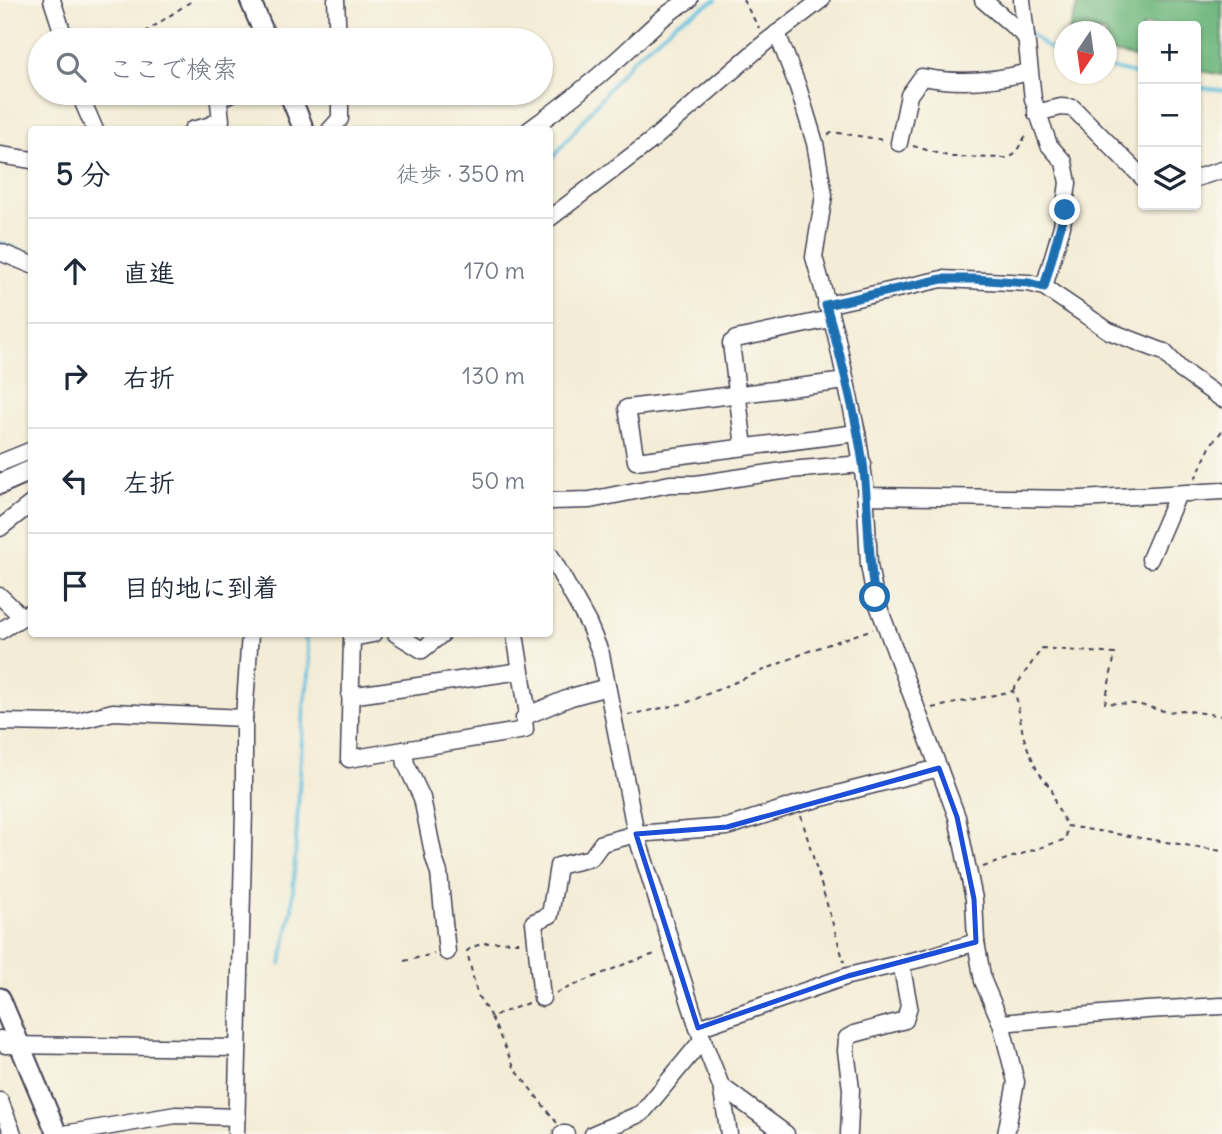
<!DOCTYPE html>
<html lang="ja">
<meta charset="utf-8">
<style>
:root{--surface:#fff;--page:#f6f6f7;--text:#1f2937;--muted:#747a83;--line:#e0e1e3}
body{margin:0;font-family:Delius,"Klee One",sans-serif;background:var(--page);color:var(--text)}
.controls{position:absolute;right:21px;top:21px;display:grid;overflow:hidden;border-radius:7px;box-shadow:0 2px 5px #0004}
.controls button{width:63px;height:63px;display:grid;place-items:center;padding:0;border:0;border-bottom:2px solid var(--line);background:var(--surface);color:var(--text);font:35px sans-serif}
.compass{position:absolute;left:1054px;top:21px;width:63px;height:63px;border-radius:50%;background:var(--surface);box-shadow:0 2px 5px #0004;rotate:193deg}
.stop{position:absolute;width:21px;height:21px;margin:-16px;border:5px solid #1f6fb2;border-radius:50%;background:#fff}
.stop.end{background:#1f6fb2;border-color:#fff;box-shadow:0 2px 7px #0008}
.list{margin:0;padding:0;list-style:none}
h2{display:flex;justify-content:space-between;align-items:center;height:91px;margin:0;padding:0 28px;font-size:30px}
h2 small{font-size:23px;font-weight:400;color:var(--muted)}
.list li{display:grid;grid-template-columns:46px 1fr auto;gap:21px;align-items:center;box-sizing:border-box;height:105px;padding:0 28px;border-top:2px solid var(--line)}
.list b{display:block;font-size:26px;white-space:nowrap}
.list em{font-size:23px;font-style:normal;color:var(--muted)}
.icon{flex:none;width:38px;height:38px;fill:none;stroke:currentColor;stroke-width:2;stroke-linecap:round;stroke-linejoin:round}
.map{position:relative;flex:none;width:1222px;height:1134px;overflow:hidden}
.search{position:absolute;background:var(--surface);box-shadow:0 2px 5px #0004;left:28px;top:28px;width:525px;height:77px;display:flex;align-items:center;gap:18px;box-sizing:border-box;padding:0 24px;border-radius:38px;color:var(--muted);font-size:26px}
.panel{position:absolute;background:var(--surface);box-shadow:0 2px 5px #0004;left:28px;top:126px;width:525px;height:511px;border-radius:7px}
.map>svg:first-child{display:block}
.forest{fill:#6cb57c;stroke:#476c5c;stroke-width:2}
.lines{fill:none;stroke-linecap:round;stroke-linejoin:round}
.stream{stroke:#60bfdf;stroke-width:3.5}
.minor-casing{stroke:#414052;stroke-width:19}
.major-casing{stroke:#414052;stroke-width:23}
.path{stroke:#414052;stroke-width:2;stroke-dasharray:5 5;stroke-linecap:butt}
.minor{stroke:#fff;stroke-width:16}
.major{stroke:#fff;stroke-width:19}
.route{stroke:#1f6fb2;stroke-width:9}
.marked{fill:none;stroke:#1d4ed8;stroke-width:5;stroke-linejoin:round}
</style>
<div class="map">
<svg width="1222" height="1134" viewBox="0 0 1222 1134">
<rect width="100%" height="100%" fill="#fbf7ec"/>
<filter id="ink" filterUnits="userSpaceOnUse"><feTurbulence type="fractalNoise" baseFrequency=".0143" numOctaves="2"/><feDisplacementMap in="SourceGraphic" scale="14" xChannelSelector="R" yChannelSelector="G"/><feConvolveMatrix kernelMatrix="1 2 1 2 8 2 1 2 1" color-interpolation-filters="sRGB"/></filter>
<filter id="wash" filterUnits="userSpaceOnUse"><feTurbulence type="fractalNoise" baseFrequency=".00686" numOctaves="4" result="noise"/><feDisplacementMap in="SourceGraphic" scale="28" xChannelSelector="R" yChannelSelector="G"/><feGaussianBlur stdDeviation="1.57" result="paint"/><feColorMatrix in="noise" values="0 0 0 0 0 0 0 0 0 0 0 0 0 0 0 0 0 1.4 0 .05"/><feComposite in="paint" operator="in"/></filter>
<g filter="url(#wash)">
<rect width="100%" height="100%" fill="#f3ecd6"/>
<!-- forest -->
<polygon class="forest" points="1079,0 1222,0 1222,75 1196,70 1196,26 1143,26 1143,59 1107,52 1106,32 1069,31"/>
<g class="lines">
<!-- stream -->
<g class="stream">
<polyline points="1031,34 1045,46 1064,54"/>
<polyline points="1106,67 1143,76"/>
<polyline points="1196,87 1222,90"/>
<polyline points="550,161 633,59 678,21 716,0"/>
<polyline points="0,243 32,255"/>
<polyline points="281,964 292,908 304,707 310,666 307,643 303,634"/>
</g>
</g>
</g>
<g filter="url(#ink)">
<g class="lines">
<!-- minor casing -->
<g class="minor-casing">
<g id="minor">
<polyline points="52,0 65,40"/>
<polyline points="336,0 338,40"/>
<polyline points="983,0 1026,37"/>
<polyline points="1022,0 1033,99 1049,145 1064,162 1068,183 1062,226 1044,287"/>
<polyline points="777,33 798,87 815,143 824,195 814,257 836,335 857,433 865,485 869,565 875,597 957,817 974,899 976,942 983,981 1001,1023 1016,1082 1006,1134"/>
<polyline points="79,93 95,130"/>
<polyline points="1036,113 1061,107 1073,108 1143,178"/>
<polyline points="192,130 208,126 221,120 219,103 222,97 233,93"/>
<polyline points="330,130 340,119 340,93"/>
<path d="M529,130C560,108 590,84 618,59C643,37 660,16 689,0"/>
<path d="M899,143L909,95L922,77C958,84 992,82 1028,72"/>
<polyline points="0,155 32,160"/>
<polyline points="1196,178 1222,170"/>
<polyline points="550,218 651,141 767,41 821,0"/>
<polyline points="0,252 32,265"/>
<polyline points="826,305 942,279 1029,283 1044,287 1109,331 1164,352 1181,370 1222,399"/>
<polyline points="846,381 627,408 636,461 857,433"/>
<polyline points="744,447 731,343 736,339 830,319"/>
<polyline points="0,463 32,450"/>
<polyline points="865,496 1081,499 1222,491"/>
<polyline points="550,501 590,500 670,484 696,484 789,470 863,464"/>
<polyline points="0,528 32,503"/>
<polyline points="550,555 588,623 601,654 636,834 698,1028 721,1086 729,1134"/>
<polyline points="1150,559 1178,494"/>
<polyline points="0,596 22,617"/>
<polyline points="0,631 32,611"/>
<polyline points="373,634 352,638 349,759 525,730 524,718 528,715 571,697 607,687"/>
<polyline points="396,634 422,650 442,634"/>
<polyline points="515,634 528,715"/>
<polyline points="350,696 520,671"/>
<polyline points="0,722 56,723 78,721 113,712 244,718"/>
<polyline points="404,750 406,764 422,798 434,858 439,873 447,952"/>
<polyline points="542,998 534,922 550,915 558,866 591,858 602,843 636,834 727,827 798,804 939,768"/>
<polyline points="1001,1023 1146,1010 1222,1006"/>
<polyline points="698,1028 848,976 928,957 976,942"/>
<polyline points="0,1039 5,1045 238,1048"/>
<polyline points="721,1086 786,1134"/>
<polyline points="0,1101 13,1134"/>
<polyline points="64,1134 176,1115 237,1117"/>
<polyline points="236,1134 244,811 244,718 250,634"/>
<polyline points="562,1134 566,1134"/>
<polyline points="593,1134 642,1113 703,1039"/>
<polyline points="849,1134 851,1089 846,1051 847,1038 854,1034 905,1020 909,1006 901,963"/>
</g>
</g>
<!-- major casing -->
<g class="major-casing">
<g id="major">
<polyline points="250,0 267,40"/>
<polyline points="289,93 304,130"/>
<polyline points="0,484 32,470"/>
<polyline points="0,998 57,1134"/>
</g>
</g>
<!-- path -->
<g class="path">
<polyline points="743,0 759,28"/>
<polyline points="144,40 141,35 193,0"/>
<polyline points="828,135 833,132 884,140"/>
<polyline points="913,146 951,157 1007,158 1014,155 1028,132"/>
<polyline points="1195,479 1212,443 1222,431"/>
<polyline points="1013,690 1042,648 1115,654 1105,703 1137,704 1168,712 1183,710 1222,716"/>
<polyline points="932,708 1013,691 1017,700 1023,735 1028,749 1037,770 1052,790 1055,803 1067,826 1222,851"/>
<polyline points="628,715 686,703 809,651 873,629"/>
<polyline points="801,816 844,962"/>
<polyline points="983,867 1066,839 1067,827"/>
<polyline points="404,961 434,954"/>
<polyline points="556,993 625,964 658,953"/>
<polyline points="528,1003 491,1017 515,1069 557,1123"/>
<path d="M491,1017L477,994L467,951C480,940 504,942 521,942"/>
</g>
<!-- minor -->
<use href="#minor" class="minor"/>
<!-- major -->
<use href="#major" class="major"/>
</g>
</g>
<g class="lines" filter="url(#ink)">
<!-- route -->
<path class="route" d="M875,597C867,553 869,508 863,463C855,410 841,357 826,305L942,279H974L1029,283L1044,287L1065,210"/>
</g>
<!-- marked area -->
<path class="marked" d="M939,768L957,817L974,899L976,942L848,976L698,1028L636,834L727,827Z"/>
</svg>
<div class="controls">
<button>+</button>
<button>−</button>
<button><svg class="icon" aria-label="layers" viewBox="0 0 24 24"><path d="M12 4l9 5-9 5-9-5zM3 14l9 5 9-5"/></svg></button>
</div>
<svg class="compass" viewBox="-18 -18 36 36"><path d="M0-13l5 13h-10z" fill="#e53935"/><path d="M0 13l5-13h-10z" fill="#747a83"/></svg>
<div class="stop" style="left:875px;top:597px"></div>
<div class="stop end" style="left:1065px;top:210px"></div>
<div class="search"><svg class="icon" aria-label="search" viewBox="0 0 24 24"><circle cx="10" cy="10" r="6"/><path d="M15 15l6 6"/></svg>ここで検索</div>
<section class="panel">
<h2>5 分<small>徒歩 · 350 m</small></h2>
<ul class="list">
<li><svg class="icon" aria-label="ahead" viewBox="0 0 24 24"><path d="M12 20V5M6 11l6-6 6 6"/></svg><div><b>直進</b></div><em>170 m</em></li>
<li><svg class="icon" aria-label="right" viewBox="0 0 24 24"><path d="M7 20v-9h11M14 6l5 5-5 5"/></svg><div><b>右折</b></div><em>130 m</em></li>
<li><svg class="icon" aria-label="left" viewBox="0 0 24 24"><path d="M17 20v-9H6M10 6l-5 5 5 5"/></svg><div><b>左折</b></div><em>50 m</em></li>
<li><svg class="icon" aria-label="arrive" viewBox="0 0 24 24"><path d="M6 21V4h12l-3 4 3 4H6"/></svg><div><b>目的地に到着</b></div></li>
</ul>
</section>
</div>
